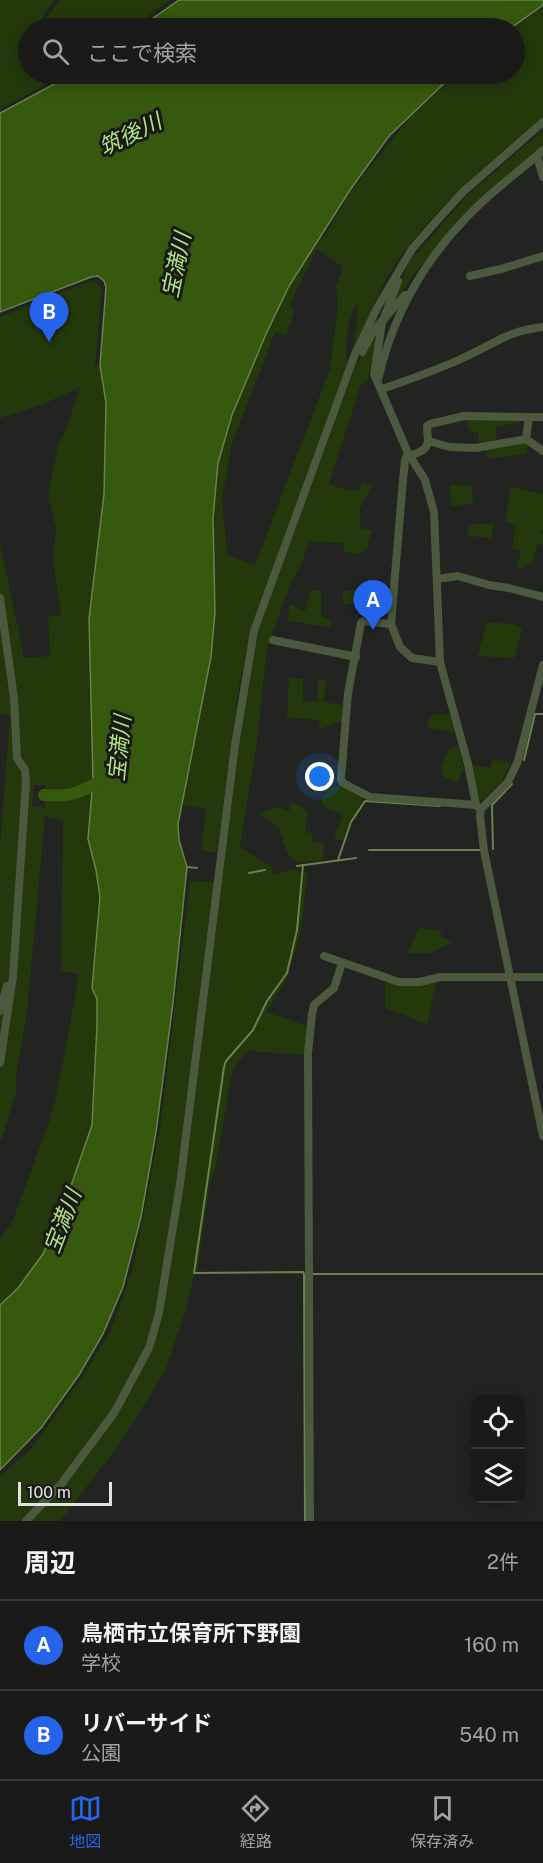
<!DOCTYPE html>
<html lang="ja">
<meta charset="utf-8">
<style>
:root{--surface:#1a1b19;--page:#272826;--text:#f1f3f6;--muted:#9fa1a2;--line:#383938;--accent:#2563eb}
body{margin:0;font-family:"Public Sans","Noto Sans JP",sans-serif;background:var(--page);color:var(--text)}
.controls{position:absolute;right:18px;bottom:18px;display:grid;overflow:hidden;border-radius:12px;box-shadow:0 3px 15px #0003}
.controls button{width:54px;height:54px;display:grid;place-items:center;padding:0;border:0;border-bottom:2px solid var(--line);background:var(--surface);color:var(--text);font:30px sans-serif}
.scale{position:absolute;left:18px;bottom:15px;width:94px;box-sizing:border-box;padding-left:6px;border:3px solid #e1e2e1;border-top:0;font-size:16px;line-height:21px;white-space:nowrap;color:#e1e2e1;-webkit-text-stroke:4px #191a18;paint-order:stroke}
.you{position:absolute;left:320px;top:777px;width:21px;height:21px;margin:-15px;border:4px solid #fff;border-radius:50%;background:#1a73e8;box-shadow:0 0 0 9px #1a73e833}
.badge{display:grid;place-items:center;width:39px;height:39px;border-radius:50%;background:var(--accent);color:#fff;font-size:20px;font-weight:700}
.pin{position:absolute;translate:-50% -50px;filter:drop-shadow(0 2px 3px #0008)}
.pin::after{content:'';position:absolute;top:32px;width:21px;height:18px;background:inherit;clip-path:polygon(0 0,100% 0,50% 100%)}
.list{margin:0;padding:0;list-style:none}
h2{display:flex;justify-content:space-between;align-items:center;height:78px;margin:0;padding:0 24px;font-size:26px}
h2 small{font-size:20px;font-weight:400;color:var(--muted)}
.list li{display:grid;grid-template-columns:39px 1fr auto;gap:18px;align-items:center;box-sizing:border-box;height:90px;padding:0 24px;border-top:2px solid var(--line)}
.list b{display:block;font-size:22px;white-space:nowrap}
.list p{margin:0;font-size:20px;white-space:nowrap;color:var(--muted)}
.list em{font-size:20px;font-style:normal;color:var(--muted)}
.icon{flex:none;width:33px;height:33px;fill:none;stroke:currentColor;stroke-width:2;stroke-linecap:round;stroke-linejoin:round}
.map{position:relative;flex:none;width:543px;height:1521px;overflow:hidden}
.search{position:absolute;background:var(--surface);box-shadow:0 3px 15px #0003;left:18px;right:18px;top:18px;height:66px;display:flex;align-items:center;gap:15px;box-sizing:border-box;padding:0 21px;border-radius:33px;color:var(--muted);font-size:22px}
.sheet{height:258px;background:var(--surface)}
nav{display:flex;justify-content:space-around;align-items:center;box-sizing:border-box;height:84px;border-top:2px solid var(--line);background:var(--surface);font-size:16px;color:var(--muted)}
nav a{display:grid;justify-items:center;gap:3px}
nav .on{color:var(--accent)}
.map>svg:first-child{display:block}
.green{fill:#23380b;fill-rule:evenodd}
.water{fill:#37590e;stroke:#6a824d;stroke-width:1.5}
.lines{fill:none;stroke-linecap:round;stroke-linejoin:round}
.stream{stroke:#6a824d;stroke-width:2}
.river{stroke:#37590e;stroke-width:12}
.minor{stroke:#4b5a3e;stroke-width:8}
.labels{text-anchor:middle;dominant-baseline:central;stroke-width:6;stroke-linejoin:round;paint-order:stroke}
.water-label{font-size:22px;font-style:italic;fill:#b0e381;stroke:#191a18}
</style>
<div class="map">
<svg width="543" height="1521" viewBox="0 0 543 1521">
<rect width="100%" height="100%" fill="#222421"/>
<!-- green -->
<g class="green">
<polygon points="0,0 54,0 40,21 43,22 60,0 170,0 132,28 28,28 28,74 66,74 0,109"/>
<path d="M543,7V117C495,159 444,200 405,250C384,278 366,320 353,352L358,314L357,302C349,315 343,348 348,362L250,632L239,687L217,853L201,850L206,809L182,805L211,657L213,518L218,463L232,415L266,334L289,286L322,237L323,238L351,191L411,116L457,74H514V28ZM317,249L343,267L336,287L338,304L330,369L255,565L227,555L222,499L232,444L275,332L286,336L294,312L290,304Z"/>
<polygon points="543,130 543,145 466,213 417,270 390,309 409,262 467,196"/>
<path d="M93,280L102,287L95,366L100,365L106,404L104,495L89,619L93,780L88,839L96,870L100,897L92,988L97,999V1026L92,1125L64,1206L43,1254L18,1288L0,1305V1240L13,1220L50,1119L61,1073L79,974L61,971L63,821L45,816L27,1012L16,1076V1093L0,1144V846L10,715H0V542L24,658L50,656L48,617L61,615L53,558L56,528L48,495L58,444L64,436L80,387L46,403L0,418V317ZM34,785H46L45,808L32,806Z"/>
<polygon points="378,337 367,381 361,384 329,484 350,491 358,491 362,482 372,485 360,508 360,528 372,530 367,549 359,554 344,552 344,543 309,541 301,565 291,582 267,648 257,741 240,847 271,867 273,875 295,869 300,873 308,871 300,935 287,978 266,1012 308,1026 306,1055 247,1051 234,1068 231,1078 215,1171 210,1181 197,1271 194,1275 184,1315 165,1371 119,1445 60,1521 0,1521 0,1476 31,1449 83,1376 111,1330 134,1264 160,1128 190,881 214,882 219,892 247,688 258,632 357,362 365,353 372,339"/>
<polygon points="466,417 518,418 519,422 496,427 496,442 479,444 478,432 469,431"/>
<polygon points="525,442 528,445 526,454 487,459 486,448"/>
<polygon points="450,485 472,485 473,503 451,506"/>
<polygon points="511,487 543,494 543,528 541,533 543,535 543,545 538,543 532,564 525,564 522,569 517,567 521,551 512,548 516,525 505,522"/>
<polygon points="494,523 491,538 468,536 469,525"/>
<polygon points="311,590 318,590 321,593 321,616 330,619 331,628 287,620 290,604 305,611"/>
<polygon points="359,590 358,605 343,603 342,591"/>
<polygon points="487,622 517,625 522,629 514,658 478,656"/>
<polygon points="289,677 303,679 303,700 318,702 318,679 327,681 323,702 343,705 342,721 320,729 318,720 287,717"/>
<polygon points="431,715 450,715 455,733 427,727"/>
<polygon points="458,745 464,768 457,782 444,777 441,766 448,750"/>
<polygon points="493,759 511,763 501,782 482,801 479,799 472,765 490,768"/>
<polygon points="342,786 362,797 362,802 350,822 343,840 334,839 343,814 326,809 321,801 329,788"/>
<polygon points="291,801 308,811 305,832 312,833 313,843 324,843 323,860 296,862 287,853 279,828 260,814 276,807 289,811"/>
<polygon points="419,928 440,931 442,937 453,942 431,953 408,953"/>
<polygon points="385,980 437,981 427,1024 385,1008"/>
</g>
<!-- water -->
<g class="water">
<polygon points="179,0 543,0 543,5 511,28 139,28"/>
<polygon points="73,74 454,74 389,136 350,190 289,286 266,334 232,415 218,463 213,518 215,612 211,657 178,824 179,840 187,867 173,1003 156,1132 141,1217 123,1287 103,1334 79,1375 41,1428 0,1470 0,1305 18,1288 43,1254 64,1206 92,1125 97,1026 97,999 92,988 100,897 96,870 88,839 93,780 89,619 104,494 106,403 100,365 106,287 104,281 98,276 91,277 0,312 0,113"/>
</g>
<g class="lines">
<!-- stream -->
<g class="stream">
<polyline points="524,760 535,714 543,714"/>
<polyline points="493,849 492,805 512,784"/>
<polyline points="369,850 480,850"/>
<polyline points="338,860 351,822 365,801 440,806"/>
<polyline points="303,865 297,930 287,973 267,1001 253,1030 226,1061 224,1067 194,1273 303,1272 304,1274"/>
<polyline points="297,866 356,858"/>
<polyline points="187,867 197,868"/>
<polyline points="249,873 265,870"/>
<polyline points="312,1274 543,1274"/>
<polyline points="304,1275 305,1521"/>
</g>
<!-- river -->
<path class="river" d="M44,795C73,797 80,792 105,779"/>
<!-- minor -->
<g class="minor">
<polyline points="537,156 543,177"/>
<polyline points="470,276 501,269 543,256"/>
<polyline points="398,281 382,323 374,374 408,453 425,480 434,512 440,662 468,764 476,805"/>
<polyline points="362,352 374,330 405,295"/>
<path d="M378,380C392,318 422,263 467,217C490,192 518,173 543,150"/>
<path d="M382,389C410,379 438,370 465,357C496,343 507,331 543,327"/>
<polyline points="526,439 543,451"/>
<polyline points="428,441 427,426 430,424 464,416 529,417"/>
<polyline points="408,453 405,460 402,491 391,624 400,647 412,658 440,662"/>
<path d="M410,456C418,452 427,451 428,441L450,447L476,448L526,439L529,417H543"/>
<polyline points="437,579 458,576 489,585 509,588 543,597"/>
<polyline points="0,598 14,698 17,758 25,770 26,783 13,976 0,1063"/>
<polyline points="391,624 363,621 361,623 348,693 341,779 343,783 370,797 476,805 478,807"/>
<polyline points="273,640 356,657"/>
<polyline points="543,665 518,761 508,782 481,809 480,816 484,851 543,1136"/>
<polyline points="324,956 399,982 420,982 440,977 543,977"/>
<polyline points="0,1011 7,986"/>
<polyline points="26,1521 62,1483 114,1413 149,1348 159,1313 180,1184 235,745 254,631 355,354 377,308 412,249 440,217 464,191 543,122"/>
<polyline points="310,1521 308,1053 312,1014 314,1005 334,988 342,963"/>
</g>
</g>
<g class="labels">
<!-- water labels -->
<g class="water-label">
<text transform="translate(130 134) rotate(-26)">筑後川</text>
<text transform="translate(176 265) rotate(-78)">宝満川</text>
<text transform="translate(119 748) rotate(-84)">宝満川</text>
<text transform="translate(62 1221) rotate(-69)">宝満川</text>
</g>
</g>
</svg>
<div class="controls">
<button><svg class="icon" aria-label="locate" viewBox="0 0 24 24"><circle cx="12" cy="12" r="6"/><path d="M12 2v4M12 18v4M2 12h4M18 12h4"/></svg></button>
<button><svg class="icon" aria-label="layers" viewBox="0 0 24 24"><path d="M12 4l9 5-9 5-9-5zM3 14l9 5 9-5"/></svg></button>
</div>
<div class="scale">100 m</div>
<div class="you"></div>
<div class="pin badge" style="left:373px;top:630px">A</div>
<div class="pin badge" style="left:49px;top:342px">B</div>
<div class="search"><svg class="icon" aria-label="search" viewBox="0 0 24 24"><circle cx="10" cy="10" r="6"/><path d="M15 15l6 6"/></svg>ここで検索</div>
</div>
<section class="sheet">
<h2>周辺<small>2件</small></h2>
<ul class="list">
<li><span class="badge">A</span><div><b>鳥栖市立保育所下野園</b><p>学校</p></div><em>160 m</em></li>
<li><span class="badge">B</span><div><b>リバーサイド</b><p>公園</p></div><em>540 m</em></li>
</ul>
</section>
<nav>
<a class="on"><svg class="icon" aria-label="map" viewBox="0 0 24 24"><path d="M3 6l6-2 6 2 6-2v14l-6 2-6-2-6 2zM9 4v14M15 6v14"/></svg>地図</a>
<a><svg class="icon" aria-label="directions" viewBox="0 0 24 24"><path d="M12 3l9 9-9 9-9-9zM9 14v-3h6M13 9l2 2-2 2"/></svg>経路</a>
<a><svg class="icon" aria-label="saved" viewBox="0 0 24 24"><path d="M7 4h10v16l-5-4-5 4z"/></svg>保存済み</a>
</nav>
